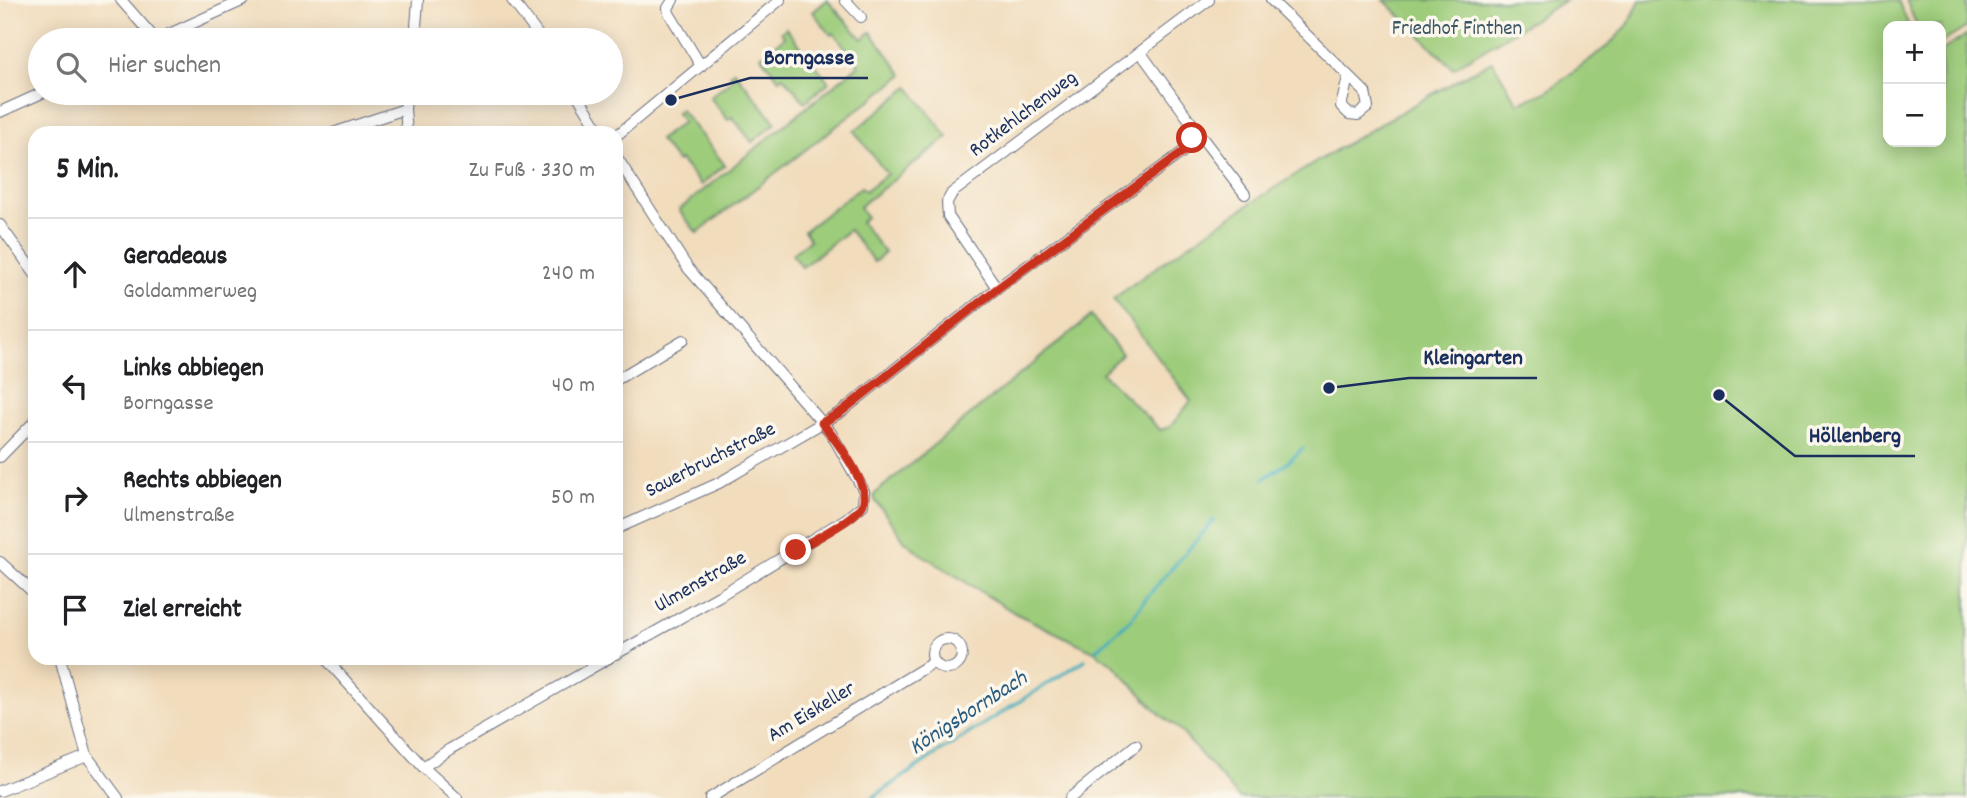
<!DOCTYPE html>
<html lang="de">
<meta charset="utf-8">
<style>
:root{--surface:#fff;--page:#f6f6f6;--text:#202124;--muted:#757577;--line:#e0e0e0}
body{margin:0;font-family:Dekko,sans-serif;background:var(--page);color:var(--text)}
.controls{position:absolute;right:21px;top:21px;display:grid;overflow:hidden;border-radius:14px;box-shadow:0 4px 18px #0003}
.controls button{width:63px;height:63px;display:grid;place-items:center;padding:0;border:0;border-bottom:2px solid var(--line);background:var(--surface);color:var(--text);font:35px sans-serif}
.stop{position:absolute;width:21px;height:21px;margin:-16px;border:5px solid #c8321e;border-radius:50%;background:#fff}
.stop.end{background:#c8321e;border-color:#fff;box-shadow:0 2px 7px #0008}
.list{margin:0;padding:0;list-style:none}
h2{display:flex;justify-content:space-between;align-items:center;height:91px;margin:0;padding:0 28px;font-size:30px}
h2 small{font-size:23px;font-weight:400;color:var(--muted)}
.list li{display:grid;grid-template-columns:46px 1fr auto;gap:21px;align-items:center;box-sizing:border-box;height:112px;padding:0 28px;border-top:2px solid var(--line)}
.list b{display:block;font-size:26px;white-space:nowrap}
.list p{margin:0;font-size:23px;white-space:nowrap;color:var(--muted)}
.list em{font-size:23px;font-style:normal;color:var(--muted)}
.icon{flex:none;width:38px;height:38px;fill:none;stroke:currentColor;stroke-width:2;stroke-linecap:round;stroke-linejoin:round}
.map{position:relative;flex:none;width:1967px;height:798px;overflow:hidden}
.search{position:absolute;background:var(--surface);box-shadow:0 4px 18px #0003;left:28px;top:28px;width:595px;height:77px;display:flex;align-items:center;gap:18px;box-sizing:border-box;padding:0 24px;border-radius:38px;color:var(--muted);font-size:26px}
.panel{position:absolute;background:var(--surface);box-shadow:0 4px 18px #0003;left:28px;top:126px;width:595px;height:539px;border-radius:21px}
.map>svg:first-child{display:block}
.green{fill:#9dcc7a;stroke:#5c7e6c;stroke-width:2}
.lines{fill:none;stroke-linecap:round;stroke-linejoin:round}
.stream{stroke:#3eadbb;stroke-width:3.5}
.street-casing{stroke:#666c7f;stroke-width:12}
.street{stroke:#fff;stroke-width:10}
.route{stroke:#c8321e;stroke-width:9}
.labels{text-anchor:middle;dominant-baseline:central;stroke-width:7;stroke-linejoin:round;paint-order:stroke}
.park-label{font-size:21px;fill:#3c5665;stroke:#fbf7ec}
.street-label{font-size:21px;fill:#1b2f5e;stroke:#fbf7ec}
.water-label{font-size:23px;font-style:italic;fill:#275b7f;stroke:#fbf7ec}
.leader{fill:none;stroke:#1b2f5e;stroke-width:2.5}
.callout-dot{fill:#1b2f5e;stroke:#fbf7ec;stroke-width:2.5}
.callout-label{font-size:23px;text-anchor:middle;font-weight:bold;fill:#1b2f5e;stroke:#fbf7ec;stroke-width:7;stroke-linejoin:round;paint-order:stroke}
</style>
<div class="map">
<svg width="1967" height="798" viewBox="0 0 1967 798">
<rect width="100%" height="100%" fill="#fbf7ec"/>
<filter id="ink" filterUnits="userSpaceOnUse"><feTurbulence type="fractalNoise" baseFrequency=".0143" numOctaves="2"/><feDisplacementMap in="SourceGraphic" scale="14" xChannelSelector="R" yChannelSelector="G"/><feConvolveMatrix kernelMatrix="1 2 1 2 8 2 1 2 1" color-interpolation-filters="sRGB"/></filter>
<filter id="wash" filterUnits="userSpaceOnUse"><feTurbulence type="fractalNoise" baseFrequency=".00686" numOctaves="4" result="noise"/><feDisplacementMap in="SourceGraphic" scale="28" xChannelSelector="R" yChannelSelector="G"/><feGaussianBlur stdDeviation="1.57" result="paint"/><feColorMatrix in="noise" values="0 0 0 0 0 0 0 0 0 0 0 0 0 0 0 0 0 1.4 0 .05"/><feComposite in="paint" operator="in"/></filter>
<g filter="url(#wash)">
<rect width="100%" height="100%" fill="#f1dcbc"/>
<!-- green -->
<g class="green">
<polygon points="827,0 862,39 871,32 903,75 697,233 679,210 859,65 834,33 831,35 813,12"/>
<polygon points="1384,0 1566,0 1453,68"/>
<path d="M1640,0H1898L1909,26H1888V142H1941V51L1967,35V798H1239L1179,729L1161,715L1114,665L1094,651L1015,613L921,554L905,541L875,500L874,495L879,490L1091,316L1122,354L1102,373L1160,430L1170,427L1191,401L1113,299C1232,209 1361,133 1492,61L1518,103L1546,92L1609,45L1628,25Z"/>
<polygon points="1906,0 1967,0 1967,27 1941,43 1941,26 1917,26"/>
<polygon points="786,28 829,82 805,102 783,76 779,79 761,56 785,37 781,32"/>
<polygon points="734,71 776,123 752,142 732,117 728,120 710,97 733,79 730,74"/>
<polygon points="909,87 948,137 859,207 866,217 861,222 885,253 874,262 849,230 802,267 792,254 810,240 804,231 861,187 865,191 887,174 854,131"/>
<polygon points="680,109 725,165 701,185 680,160 677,162 659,140 683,122 676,113"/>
</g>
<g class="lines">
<!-- stream -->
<g class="stream">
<polyline points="1263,479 1286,464 1303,448"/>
<polyline points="1096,650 1131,619 1147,597 1214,520"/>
<polyline points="872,798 930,758 1085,660"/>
</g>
</g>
</g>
<g filter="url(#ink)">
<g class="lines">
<!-- street casing -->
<g class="street-casing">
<g id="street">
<polyline points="121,0 156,40 244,0"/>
<polyline points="512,0 542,40"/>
<polyline points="673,0 668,8 669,13 701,66"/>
<polyline points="845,0 861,17"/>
<polyline points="1271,0 1365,92 1368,107 1358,115 1349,114 1341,106 1348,78"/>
<polyline points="415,40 418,0"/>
<polyline points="576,93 601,133"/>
<polyline points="0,112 42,93"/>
<polyline points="1193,126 1245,194"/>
<polyline points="333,133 405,109"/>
<polyline points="407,133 405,109 407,93"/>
<polyline points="616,136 780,0"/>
<polyline points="616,156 687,267 831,433 864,491 863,505 847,518 719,596 616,654"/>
<polyline points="0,225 35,274"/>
<polyline points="997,288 948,216 947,202 952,193 1209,0"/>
<polyline points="616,380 683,340"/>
<polyline points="0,457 35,421"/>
<polyline points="616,529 719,483 841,412 997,288 1188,148 1193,136 1193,125 1141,53"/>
<polyline points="0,562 35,594"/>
<circle cx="947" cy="654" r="15"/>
<polyline points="60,658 87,756 118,798"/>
<polyline points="325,658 423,767 457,798"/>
<polyline points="423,767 450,749 609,658"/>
<polyline points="0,791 87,756"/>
<polyline points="710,798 934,662"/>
<polyline points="1070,798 1136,745"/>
</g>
</g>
<!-- street -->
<use href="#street" class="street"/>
</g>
</g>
<g class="lines" filter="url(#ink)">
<!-- route -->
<path class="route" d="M796,550C811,541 856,519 863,504C871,486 834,437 822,423L841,412L998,288L1188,148L1192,138"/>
</g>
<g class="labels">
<!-- park labels -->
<g class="park-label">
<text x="1457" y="30">Friedhof Finthen</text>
</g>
<!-- street labels -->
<g class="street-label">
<text transform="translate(1024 115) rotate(-37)">Rotkehlchenweg</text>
<text transform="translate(711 461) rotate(-27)">Sauerbruchstraße</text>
<text transform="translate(701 583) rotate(-30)">Ulmenstraße</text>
<text transform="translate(812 713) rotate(-31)">Am Eiskeller</text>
</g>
<!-- water labels -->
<g class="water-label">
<text transform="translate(969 714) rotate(-33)">Königsbornbach</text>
</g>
</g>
<!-- callouts -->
<path class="leader" d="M671 100L750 78H868M1329 388L1409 378H1537M1719 395L1795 456H1915"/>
<g class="callout-dot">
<circle cx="671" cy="100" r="7"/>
<circle cx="1329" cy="388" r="7"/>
<circle cx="1719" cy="395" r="7"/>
</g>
<g class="callout-label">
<text x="809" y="64">Borngasse</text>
<text x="1473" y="364">Kleingarten</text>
<text x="1855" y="442">Höllenberg</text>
</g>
</svg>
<div class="controls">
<button>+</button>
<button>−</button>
</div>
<div class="stop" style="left:1192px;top:138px"></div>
<div class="stop end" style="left:796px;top:550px"></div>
<div class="search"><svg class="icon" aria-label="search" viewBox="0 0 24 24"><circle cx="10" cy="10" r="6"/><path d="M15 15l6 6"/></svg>Hier suchen</div>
<section class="panel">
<h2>5 Min.<small>Zu Fuß · 330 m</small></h2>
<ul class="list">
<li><svg class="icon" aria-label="ahead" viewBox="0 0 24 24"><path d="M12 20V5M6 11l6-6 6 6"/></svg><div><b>Geradeaus</b><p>Goldammerweg</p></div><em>240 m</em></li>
<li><svg class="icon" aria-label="left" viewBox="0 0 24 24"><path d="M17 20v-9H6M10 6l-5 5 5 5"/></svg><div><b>Links abbiegen</b><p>Borngasse</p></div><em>40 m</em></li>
<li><svg class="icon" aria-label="right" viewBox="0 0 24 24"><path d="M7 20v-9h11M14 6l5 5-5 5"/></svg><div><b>Rechts abbiegen</b><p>Ulmenstraße</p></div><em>50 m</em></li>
<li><svg class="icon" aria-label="arrive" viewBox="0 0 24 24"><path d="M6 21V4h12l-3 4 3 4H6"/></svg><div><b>Ziel erreicht</b></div></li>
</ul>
</section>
</div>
